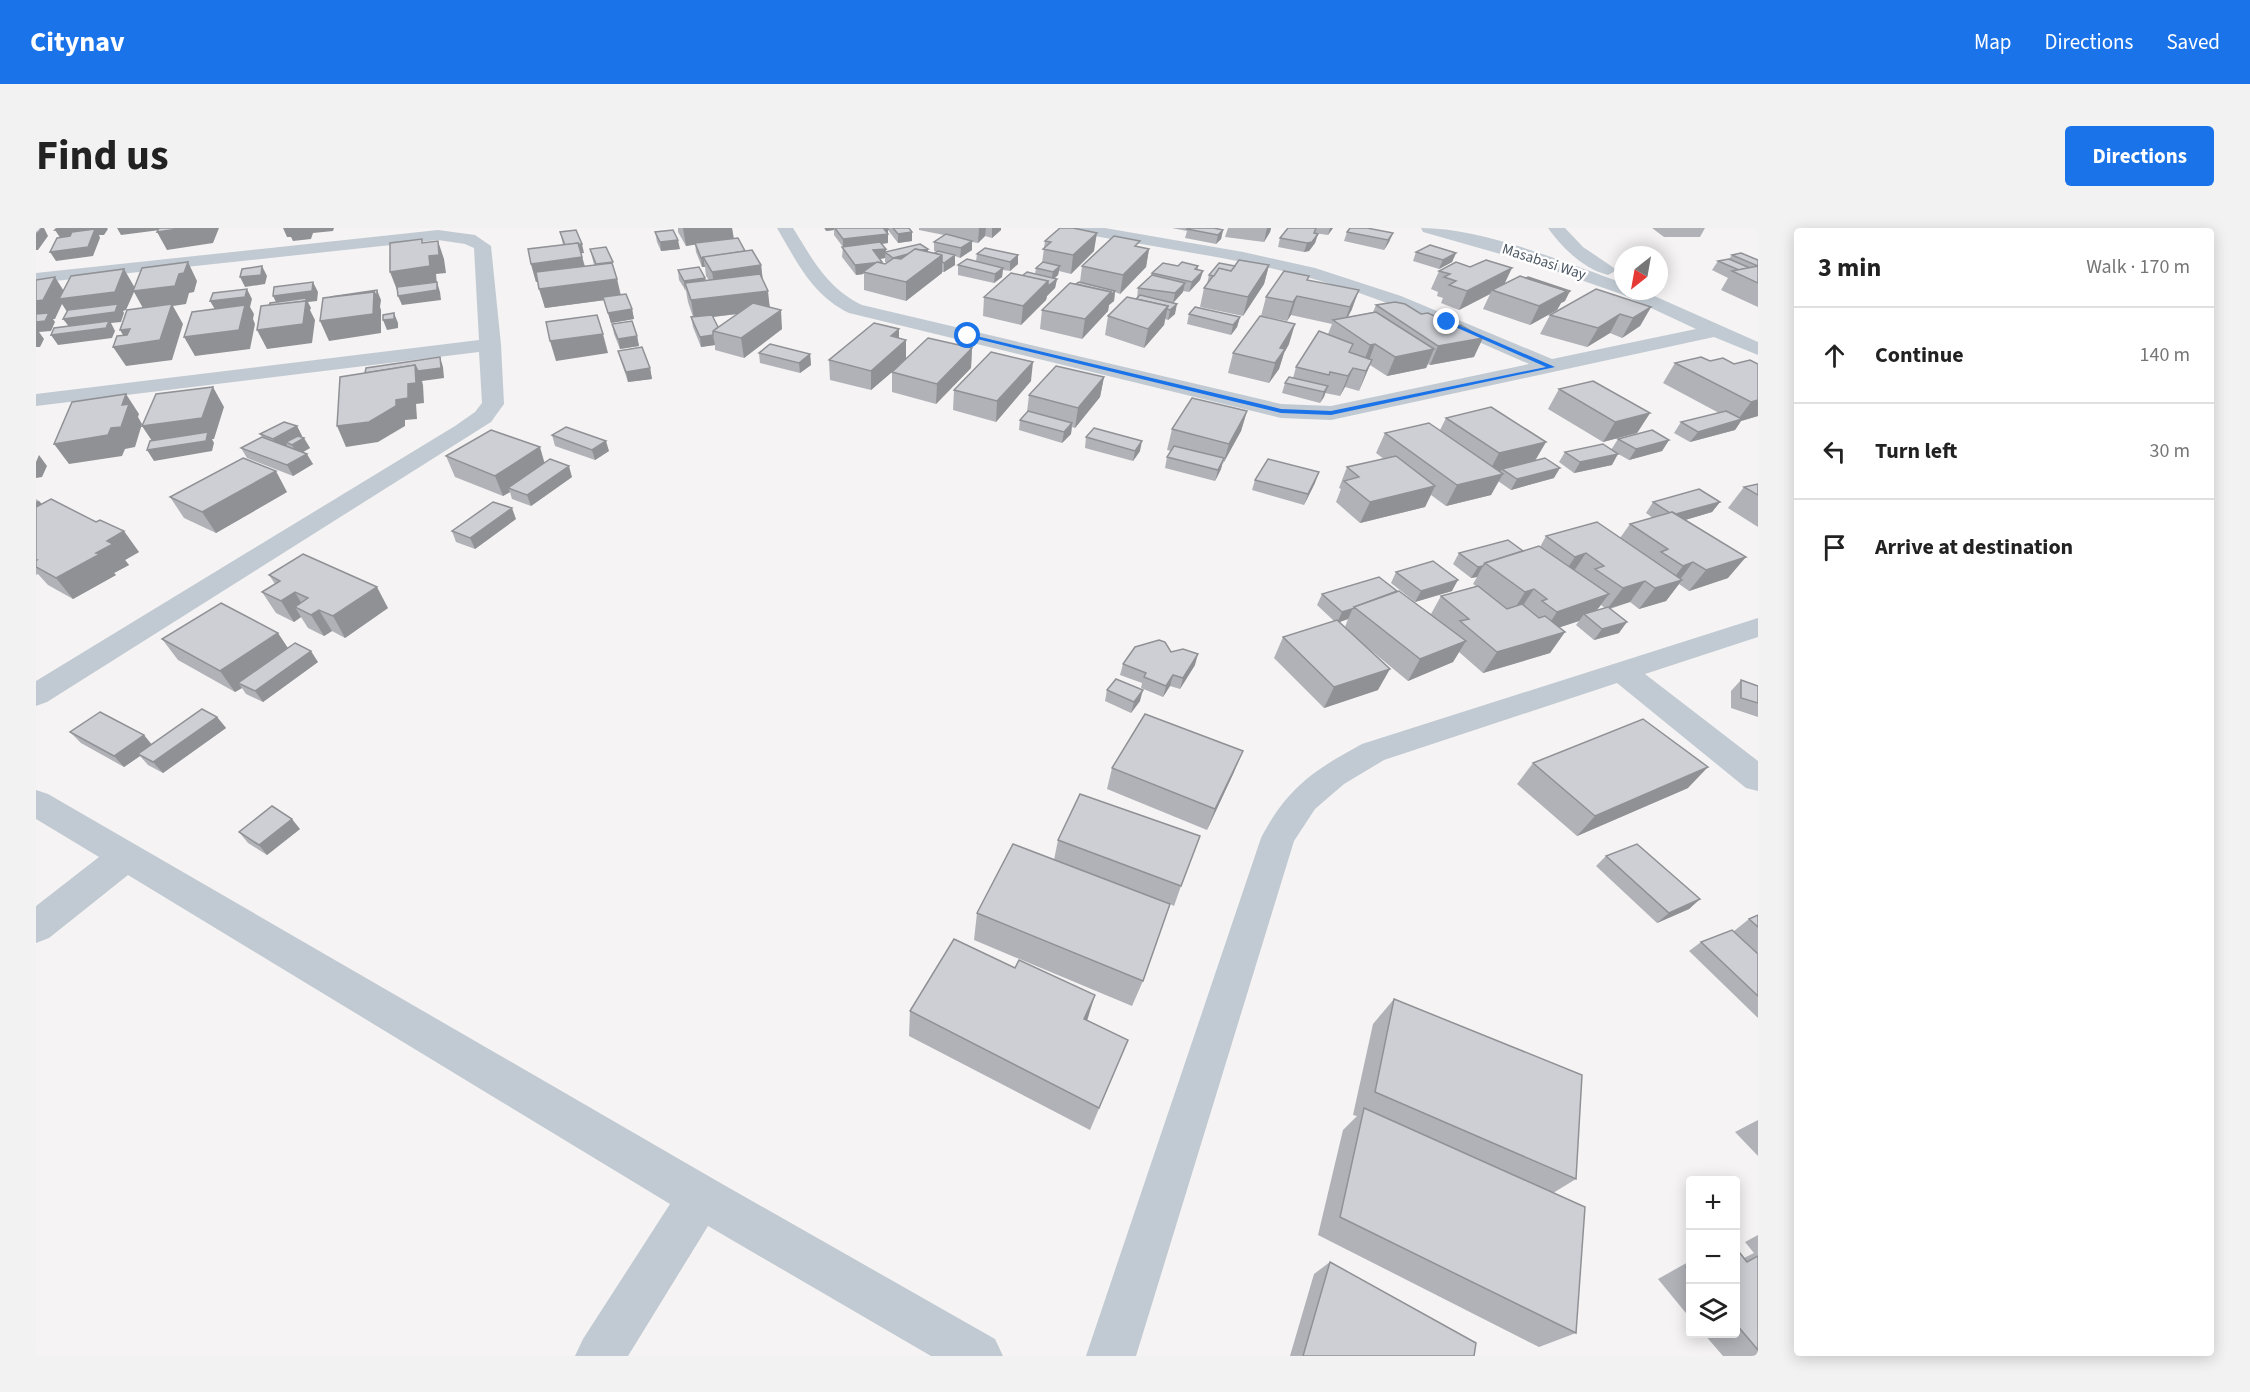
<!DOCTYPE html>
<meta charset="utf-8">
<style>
:root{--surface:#fff;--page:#f2f2f2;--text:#222;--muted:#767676;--line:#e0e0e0;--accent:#1a73e8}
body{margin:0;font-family:"Source Sans 3",sans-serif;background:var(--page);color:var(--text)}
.controls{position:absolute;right:18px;bottom:18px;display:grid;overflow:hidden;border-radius:6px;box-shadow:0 3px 15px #0003}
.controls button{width:54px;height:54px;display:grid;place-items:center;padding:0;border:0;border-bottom:2px solid var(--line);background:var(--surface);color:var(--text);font:30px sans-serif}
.compass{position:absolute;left:1578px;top:18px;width:54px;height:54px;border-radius:50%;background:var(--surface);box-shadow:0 3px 15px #0003;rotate:211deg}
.stop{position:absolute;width:18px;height:18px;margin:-14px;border:4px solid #1a73e8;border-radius:50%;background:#fff}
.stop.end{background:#1a73e8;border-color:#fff;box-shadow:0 2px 6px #0008}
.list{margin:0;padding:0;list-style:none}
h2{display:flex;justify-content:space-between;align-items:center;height:78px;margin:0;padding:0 24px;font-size:26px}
h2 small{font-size:20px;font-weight:400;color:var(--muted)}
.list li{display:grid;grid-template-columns:39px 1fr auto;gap:18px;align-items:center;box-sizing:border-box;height:96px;padding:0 24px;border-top:2px solid var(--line)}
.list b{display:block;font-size:22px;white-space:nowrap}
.list em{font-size:20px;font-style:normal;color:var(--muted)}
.icon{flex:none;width:33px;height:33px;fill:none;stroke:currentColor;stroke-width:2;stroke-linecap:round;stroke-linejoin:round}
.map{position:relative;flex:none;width:1722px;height:1128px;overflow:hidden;border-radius:6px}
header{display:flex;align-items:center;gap:36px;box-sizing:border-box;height:84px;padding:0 30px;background:var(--accent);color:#fff}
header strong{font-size:28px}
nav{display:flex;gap:33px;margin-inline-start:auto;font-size:21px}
.intro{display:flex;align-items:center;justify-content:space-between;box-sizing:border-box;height:144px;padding:0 36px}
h1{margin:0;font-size:42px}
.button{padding:15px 27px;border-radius:6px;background:var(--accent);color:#fff;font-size:21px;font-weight:700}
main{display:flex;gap:36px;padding:0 36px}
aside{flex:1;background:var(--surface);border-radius:6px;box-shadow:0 3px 15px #0003}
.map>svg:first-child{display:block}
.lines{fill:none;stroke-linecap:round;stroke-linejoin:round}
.minor{fill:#c1cad2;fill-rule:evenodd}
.wall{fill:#b0b2b7;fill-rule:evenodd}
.shaded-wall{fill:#909195}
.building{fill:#cdcfd5;stroke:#909195;stroke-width:1.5}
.route{fill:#1a73e8}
.labels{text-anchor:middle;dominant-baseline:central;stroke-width:5;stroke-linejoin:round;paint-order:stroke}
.far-street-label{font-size:15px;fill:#4a5661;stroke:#fff}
</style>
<header>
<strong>Citynav</strong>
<nav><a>Map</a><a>Directions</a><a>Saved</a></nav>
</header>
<div class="intro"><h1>Find us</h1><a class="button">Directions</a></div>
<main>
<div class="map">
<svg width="1722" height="1128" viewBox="0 0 1722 1128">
<rect width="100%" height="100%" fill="#f5f3f3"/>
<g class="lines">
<!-- minor -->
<g class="minor">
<path d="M741,0H757C777,32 791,60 826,77L1245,176L1295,178L1493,136C1428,108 1365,77 1298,57C1214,31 1127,21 1042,5L1034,0H1069L1207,24L1279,40L1365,68L1516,131L1660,101L1585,66L1496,35L1387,4L1385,0C1448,0 1527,34 1587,55V63H1607L1722,114V127L1678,109L1295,192L1245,190L813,85C776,67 761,34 741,0Z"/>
<path d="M1512,0H1529L1547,19L1581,42L1572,47C1548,41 1526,20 1512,0Z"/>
<polygon points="402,2 439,7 455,18 465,117 468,176 455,194 11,474 0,478 0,453 419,198 439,184 446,175 443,124 0,178 0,166 443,112 438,20 429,16 402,12 0,55 0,45"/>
<path d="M1722,390V409L1609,446L1722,533V563L1710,560L1581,455L1348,532L1308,556L1279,581L1258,613L1100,1128H1050L1225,610C1251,560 1278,542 1326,516Z"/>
<polygon points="0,562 12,566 681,953 959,1111 967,1128 895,1128 672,998 592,1128 539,1128 547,1111 634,976 92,647 13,710 0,715 0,678 63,629 0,591"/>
</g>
</g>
<!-- wall -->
<g class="wall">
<path d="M642,0H696L697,10L709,23L725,37L727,53L734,79L746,101L708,130L679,122V117L665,119L657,99L655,89H657L652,74L650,63L643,52L642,42L669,50L670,53L673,52L670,48L669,39H666L660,24L659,16L650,18L642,4ZM702,86L682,99L677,89Z"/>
<path d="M788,0H873L876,13L862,15L852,2V15L846,16L850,21V24H892L899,25L901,24L898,23V14L908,7L883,2V0H965V2L956,10L949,8L942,15L936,14V22L924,30L919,28V37L908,44H906V45L870,73L828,62V46L820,47L806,29L807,19L798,7V2L790,3ZM849,30V34L851,35L849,36H846L844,31Z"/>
<polygon points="1136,0 1178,0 1187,2 1185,11 1180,16 1149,10 1151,3"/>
<polygon points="1192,0 1235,0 1234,4 1228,14 1189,9"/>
<polygon points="1252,0 1297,0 1292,7 1278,5 1282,6 1279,15 1273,23 1268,24 1242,19 1244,10"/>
<polygon points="1616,0 1669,0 1664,9 1628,9"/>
<polygon points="524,4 548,25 545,25 549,38 558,37 554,21 579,43 585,67 596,81 598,91 575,95 568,72 509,80 502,54 500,54 495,36 527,17"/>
<polygon points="619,4 644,21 625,23 621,14"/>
<polygon points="1311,4 1357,5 1353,14 1348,22 1308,13"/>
<polygon points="1009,13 1058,23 1035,46 1023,43 1022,47 1019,50 1021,51 1019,60 1011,68 1010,72 985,97 947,88 948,69 986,48 999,46 1000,40 1006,35"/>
<polygon points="1103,19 1113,21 1110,39 1084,66 1079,64 1078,73 1073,77 1072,83 1046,111 1004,101 1006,82 1044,54 1046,38"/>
<polygon points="949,20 982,36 974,43 967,42 966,49 958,55 922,47 922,37 940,33 941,26"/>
<polygon points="1380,24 1420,25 1416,34 1403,41 1377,33"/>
<polygon points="1696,27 1722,32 1722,79 1685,62 1692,50 1676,42 1682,33 1693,31"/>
<polygon points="1233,37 1228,56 1207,88 1164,79 1168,60 1171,56 1173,47 1199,38"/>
<polygon points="1142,38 1162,38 1162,42 1167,43 1164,52 1153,64 1147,63 1147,64 1137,75 1133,74 1139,86 1132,92 1129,91 1128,97 1108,120 1069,107 1072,88 1101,70 1102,60 1115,48 1116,45"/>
<polygon points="1403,43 1469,55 1529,73 1525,75 1521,82 1494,97 1447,81 1454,66 1423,82 1405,75 1407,70 1401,68 1402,64 1395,61"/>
<polygon points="1272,52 1316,81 1312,89 1337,84 1340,77 1438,129 1394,137 1392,136 1390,140 1351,148 1334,137 1323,163 1309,159 1304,168 1289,165 1284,175 1246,165 1249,155 1257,150 1260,139 1292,106 1296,96 1255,87 1251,93 1225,88 1230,69"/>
<polygon points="1615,79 1604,98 1586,110 1574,105 1551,119 1504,106 1514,87"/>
<polygon points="1153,86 1204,89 1201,99 1195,107 1151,96"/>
<polygon points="576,96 601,108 603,118 584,121 578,106"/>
<polygon points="863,101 863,110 870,131 936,120 935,140 900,176 856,164 856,144 862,139 835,162 794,152 793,132"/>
<polygon points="1253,116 1248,125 1243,141 1233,155 1192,145 1197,125"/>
<polygon points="582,123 614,140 616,151 592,154 585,133"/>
<polygon points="723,125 774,126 775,137 764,145 724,135"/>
<polygon points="1674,133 1698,136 1722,136 1722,188 1705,193 1699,202 1654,214 1638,205 1645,194 1683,185 1627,155 1639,135"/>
<polygon points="1068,149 1064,169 1039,200 1036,199 1035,206 1026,215 983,202 984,192 991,184 993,167"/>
<polygon points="995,153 960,194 917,182 918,162"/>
<polygon points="1523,161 1614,185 1601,205 1567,214 1512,181"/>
<polygon points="1211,183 1205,203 1186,236 1185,241 1179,253 1129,240 1131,229 1135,223 1131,222 1136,201"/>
<polygon points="1410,190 1510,214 1499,233 1518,250 1475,262 1462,253 1455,267 1410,278 1395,267 1389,279 1324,295 1300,274 1305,261 1303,260 1311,239 1348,231 1340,225 1349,205 1404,202"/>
<polygon points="261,198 266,208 265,209 274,220 267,224 277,236 257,248 211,230 205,220 226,209 224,206"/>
<polygon points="516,207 573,223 559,232 519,218"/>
<polygon points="1050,209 1104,223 1097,233 1049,220"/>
<polygon points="1582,211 1633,212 1626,223 1593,232 1575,222"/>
<polygon points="1529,224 1576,237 1538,245 1523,234"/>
<polygon points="410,228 509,235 536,249 495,278 476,271 474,264 467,268 419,249"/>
<polygon points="1219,252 1279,255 1268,277 1216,262"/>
<polygon points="1722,256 1722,299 1692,280 1708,259"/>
<polygon points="251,264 180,305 148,290 134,269"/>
<polygon points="0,271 3,273 6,276 103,324 89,332 93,337 78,345 80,347 37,371 12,357 2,346 0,347"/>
<path d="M1617,274H1684L1676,284L1649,292L1692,350L1653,363L1643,356L1630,373L1603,381L1594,374L1574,381L1583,405L1558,412L1540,397L1543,393L1523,399L1529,404L1514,425L1447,445L1423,424L1417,434L1372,453L1326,415L1342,462L1288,480L1238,430L1247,409L1298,393L1281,377L1286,366L1361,363L1395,386L1405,368L1440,358L1437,356L1441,349L1435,350L1417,336L1423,325L1487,323L1504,319L1510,308L1584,310L1594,296L1617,290L1610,285ZM1565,377L1569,380L1561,382ZM1312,391L1309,399L1303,394Z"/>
<polygon points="480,291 439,321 420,314 416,303"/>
<polygon points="1360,344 1416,363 1379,374 1355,355"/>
<polygon points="233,347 352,380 309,410 296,403 288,408 272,400 265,389 258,394 240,385 226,364 239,356"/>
<polygon points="126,411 252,420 282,434 227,474 210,466 206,460 199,464 142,432"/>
<polygon points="1135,424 1159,437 1144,461 1134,458 1127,469 1105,460 1106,455 1084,447 1087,436"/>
<polygon points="1705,452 1722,458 1722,489 1695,480 1695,463"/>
<polygon points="1071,462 1104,473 1095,485 1069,473"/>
<polygon points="181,489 190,500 127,545 112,537 104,528 88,539 45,515 34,504 116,516"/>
<polygon points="1497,535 1652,560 1541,608 1481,556"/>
<polygon points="1076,540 1198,544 1171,602 1071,561"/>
<polygon points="264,601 231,627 212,615 203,604"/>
<polygon points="1022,612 1145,658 1138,678 1134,676 1107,753 1096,778 938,712 941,685 1018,632"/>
<polygon points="1570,628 1664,671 1653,681 1621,695 1560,638"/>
<polygon points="1722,687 1722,790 1653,723 1665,714 1698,703 1713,691"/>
<polygon points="1358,771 1540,951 1517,965 1540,1105 1503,1119 1282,1007 1307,902 1321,888 1317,887 1337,796"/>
<polygon points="874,783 1051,792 1092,812 1054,902 873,808"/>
<polygon points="1722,892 1722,928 1699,904"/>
<polygon points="1722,1007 1722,1128 1687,1128 1668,1106 1700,1106 1700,1020 1708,1030 1718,1025 1709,1014"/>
<polygon points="1654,1033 1654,1090 1622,1051"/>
<polygon points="1294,1034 1438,1128 1254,1128 1278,1046"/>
</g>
<!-- shaded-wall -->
<g class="shaded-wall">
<polygon points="6,0 8,0 12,8 2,22 0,22 0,7"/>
<polygon points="37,0 71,0 72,1 68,7 63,7 64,10 57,28 20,33 14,24 25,11 19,2"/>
<polygon points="81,0 125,0 124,2 85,7"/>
<polygon points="149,0 183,0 177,15 131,22 121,4"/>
<polygon points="247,0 298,0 297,3 277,5 275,11 257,13 255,9 251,9"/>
<polygon points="647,0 696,0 698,11 650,18"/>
<polygon points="789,0 798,0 798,2 790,3"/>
<polygon points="943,0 950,0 949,8 942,15"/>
<polygon points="956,0 965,0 965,2 956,10"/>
<polygon points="1231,0 1235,0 1234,4 1228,14"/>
<polygon points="1294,0 1297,0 1292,7"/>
<polygon points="852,1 852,15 807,20 807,11"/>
<polygon points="1187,2 1185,11 1180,16 1182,7"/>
<polygon points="876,4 876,13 862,15 862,6"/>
<polygon points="1061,5 1058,23 1035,46 1037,27"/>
<polygon points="1357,5 1353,14 1348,22 1352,12"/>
<polygon points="1282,6 1279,15 1273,23 1268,24 1271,15"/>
<polygon points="642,12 644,21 625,23 624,14"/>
<polygon points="402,13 408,31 410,45 400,46 401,57 361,62 354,44 393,28"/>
<polygon points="936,13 936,22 924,30 925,20"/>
<polygon points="546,16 548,25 531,27 529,18"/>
<polygon points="850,21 849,30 838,32 837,22"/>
<polygon points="892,21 892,30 857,39 857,30"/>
<polygon points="1113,21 1110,39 1084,66 1087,47"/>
<polygon points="1420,25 1416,34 1403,41 1407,32"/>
<polygon points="906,27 906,45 870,73 870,54"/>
<polygon points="919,27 919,37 908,44 908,35"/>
<polygon points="982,27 982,36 974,43 974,34"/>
<polygon points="546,29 551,48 500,54 495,36"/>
<polygon points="667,29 669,39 666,39 665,30"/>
<polygon points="152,34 161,53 158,64 153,65 150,76 137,78 147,96 136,132 90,138 77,119 93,117 84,102 108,82 98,64 90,82 87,83 88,85 85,94 75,95 79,103 76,110 22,117 15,107 34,100 27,91 35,90 26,76 19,91 17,91 19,94 15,103 3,104 8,111 4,119 0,119 0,73 19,49 31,68 88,41 99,60 143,46"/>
<polygon points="846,34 847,43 827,44 827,46 820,47 819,37"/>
<polygon points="725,37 727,55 679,62 676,44"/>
<polygon points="1233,37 1228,56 1207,88 1212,69"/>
<polygon points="226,38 231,48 229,56 209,59 204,49"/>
<polygon points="1024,38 1022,47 1015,53 1017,44"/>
<polygon points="967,40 966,49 958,55 959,46"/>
<polygon points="1476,40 1467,59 1456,62 1454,66 1423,82 1431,63"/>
<polygon points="1167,43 1164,52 1153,64 1156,54"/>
<polygon points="669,50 671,60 649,55 649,63 648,53"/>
<polygon points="581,51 585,70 509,80 503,61"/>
<polygon points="1021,51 1019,60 1011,68 1010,72 985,97 987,78 1012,53"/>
<polygon points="277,54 282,64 281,73 272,74 275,80 274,82 279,92 276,115 231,121 221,102 242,78 237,68"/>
<polygon points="401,54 404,64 405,72 366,77 362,68"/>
<polygon points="1149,55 1147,64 1137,75 1139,65"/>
<polygon points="211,61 216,71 214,79 218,86 217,91 219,96 214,121 159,128 148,109 180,83 174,73"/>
<polygon points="341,62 345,72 344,79 345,82 345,105 293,113 284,93"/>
<polygon points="1323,62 1316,81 1307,98 1314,79"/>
<polygon points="732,63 734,82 658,91 655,72"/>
<polygon points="1079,63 1078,73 1073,77 1072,83 1046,111 1049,91 1075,64"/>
<polygon points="1531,63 1534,63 1529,73 1525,75 1521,82 1494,97 1503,78"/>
<polygon points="1261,68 1255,87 1251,93 1257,74"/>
<polygon points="1141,76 1139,86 1132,92 1134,82"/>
<polygon points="1132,78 1128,97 1108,120 1112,101"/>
<polygon points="1615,79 1604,98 1586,110 1597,90"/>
<polygon points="596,81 598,91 575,95 572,85"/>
<polygon points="745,82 746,101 708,130 705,110"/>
<polygon points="358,85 362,95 362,100 351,102 347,92"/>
<polygon points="1584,86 1574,105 1551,119 1562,100"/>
<polygon points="1204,89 1201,99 1195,107 1197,97"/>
<polygon points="1259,96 1253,116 1248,125 1243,141 1233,155 1244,120"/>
<polygon points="863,101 863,118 870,112 870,132 835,162 835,143 855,108"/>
<polygon points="567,106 572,125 520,133 514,113"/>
<polygon points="677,107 679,117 665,119 664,109"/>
<polygon points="601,108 603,118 584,121 582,111"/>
<polygon points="1447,110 1438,129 1394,137 1402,118"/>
<polygon points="1339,116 1332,135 1327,136 1334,117"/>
<polygon points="936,120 935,140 900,176 901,156"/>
<polygon points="1398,121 1390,140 1351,148 1359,129"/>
<polygon points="774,126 775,137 764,145 763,135"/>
<polygon points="404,129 407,139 408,150 386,153 387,157 388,175 380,176 381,191 369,192 369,198 342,214 310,219 301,198 360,172 372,156 379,137"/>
<polygon points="1336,132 1328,151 1323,163 1330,143"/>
<polygon points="997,134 995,153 960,194 961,173"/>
<polygon points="614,140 616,151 592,154 590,144"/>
<polygon points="1317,140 1309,159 1304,168 1312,148"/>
<polygon points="1068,149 1064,169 1039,200 1042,180"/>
<polygon points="1292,158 1288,169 1284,175 1288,164"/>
<polygon points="177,159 188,179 178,211 176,211 178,215 176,223 118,233 111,222 120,219 106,198"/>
<polygon points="90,166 103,186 102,189 106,196 99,219 89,221 86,228 33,236 18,216 75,200 86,177"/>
<polygon points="1722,172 1722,188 1705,193 1699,202 1654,214 1662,204 1701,193 1715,174"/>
<polygon points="1211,183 1205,203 1187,236 1193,216"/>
<polygon points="1614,185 1601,205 1567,214 1579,194"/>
<polygon points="1036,195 1035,206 1026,215 1028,204"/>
<polygon points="261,198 266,208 253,216 250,214 251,217 242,222 237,211"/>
<polygon points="268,210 274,220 262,227 256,217"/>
<polygon points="1633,212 1626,223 1593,232 1600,221"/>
<polygon points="570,213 573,223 559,232 556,222"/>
<polygon points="1106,213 1104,223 1097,233 1099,223"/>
<polygon points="1510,214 1498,234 1466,241 1465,243 1452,246 1463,225"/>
<polygon points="504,219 510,240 472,260 474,264 467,268 459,248"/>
<polygon points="271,226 277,236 257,248 251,237"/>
<polygon points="1582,226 1576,237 1538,245 1544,234"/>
<polygon points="3,227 11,238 6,249 0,250 0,234"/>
<polygon points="1188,230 1185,241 1179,253 1182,242"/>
<polygon points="533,238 536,249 495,278 491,267"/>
<polygon points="1524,240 1518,250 1475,262 1481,251"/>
<polygon points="240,243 251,264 180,305 166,284"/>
<polygon points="1283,244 1279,255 1268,277 1272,266"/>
<polygon points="1467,246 1455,267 1410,278 1421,257"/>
<polygon points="1399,258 1389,279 1324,295 1334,274"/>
<polygon points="3,273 12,284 0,289 0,274"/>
<polygon points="1684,274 1676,284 1629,298 1637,287"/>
<polygon points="476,280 480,291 439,321 434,310"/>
<polygon points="88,303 103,324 89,332 93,337 78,345 80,347 37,371 20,350 60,325 71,313"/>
<polygon points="1550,325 1536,346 1525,350 1539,329"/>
<polygon points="1710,329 1692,350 1653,363 1670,342"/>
<polygon points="1657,334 1643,353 1646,352 1630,373 1603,381 1619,360 1633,356 1647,338"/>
<polygon points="1447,338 1441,349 1435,350 1442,339"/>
<polygon points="1422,352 1416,363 1379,374 1385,363"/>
<polygon points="1609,353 1594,374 1571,381 1587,360"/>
<polygon points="341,359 352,380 309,410 297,388"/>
<polygon points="1498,361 1484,382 1476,385 1489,364"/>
<polygon points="259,364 271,385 259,379 265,389 258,394 245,373"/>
<polygon points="1573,366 1557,387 1548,386 1543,393 1507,405 1521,384"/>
<polygon points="1317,380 1312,391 1301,395 1306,384"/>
<polygon points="283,382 296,403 288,408 275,387"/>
<polygon points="1591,394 1583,405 1558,412 1566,401"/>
<polygon points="1529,404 1514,425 1447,445 1461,424"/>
<polygon points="242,405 256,426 202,455 206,460 199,464 184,443"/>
<polygon points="1430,413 1417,434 1372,453 1384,431"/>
<polygon points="275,423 282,434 227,474 219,463"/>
<polygon points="1162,426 1159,437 1144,461 1147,450"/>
<polygon points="1354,441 1342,462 1288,480 1298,459"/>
<polygon points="1137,447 1134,458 1127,469 1130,458"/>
<polygon points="1107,462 1104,473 1095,485 1098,474"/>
<polygon points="181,489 190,500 127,545 117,534"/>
<polygon points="108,507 117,518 102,526 104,528 88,539 78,528"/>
<polygon points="1207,523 1198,544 1171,602 1179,581"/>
<polygon points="1672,539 1652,560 1541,608 1559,588"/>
<polygon points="256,591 264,601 231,627 223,617"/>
<polygon points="1664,671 1653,681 1621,695 1633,685"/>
<polygon points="1059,767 1051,793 1048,791"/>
</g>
<!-- building -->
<g class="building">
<polygon points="0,0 6,0 0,7"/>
<polygon points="21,0 37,0 19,2"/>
<polygon points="123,0 149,0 121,4"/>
<polygon points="799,0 851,0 852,1 848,1 852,6 807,11"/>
<polygon points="857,0 873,0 876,4 862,6"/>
<polygon points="1024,0 1037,0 1061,5 1037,27 1007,21 1015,14 1009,13"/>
<polygon points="1152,0 1178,0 1187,2 1182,7 1151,1"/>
<polygon points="1252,0 1280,0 1278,5 1282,6 1276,14 1271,15 1244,10"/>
<polygon points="1314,0 1331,0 1357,5 1352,12 1311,4"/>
<polygon points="59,1 52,19 14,24 21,10 34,8 36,4"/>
<polygon points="540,2 546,16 543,16 542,15 529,17 524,4"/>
<polygon points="637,2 642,12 624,14 619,4"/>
<polygon points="910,6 936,13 925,20 898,14"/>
<polygon points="1078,8 1104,13 1099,18 1113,21 1087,47 1046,38"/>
<polygon points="702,10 709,23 665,30 659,15"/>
<polygon points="386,11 386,15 402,13 403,27 393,28 394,38 354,44 354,15"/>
<polygon points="844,14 850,21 837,22 846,34 819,37 806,19"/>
<polygon points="542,15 546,29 495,36 492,21"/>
<polygon points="884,16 892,21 886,22 879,21 872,26 857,30 849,24"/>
<polygon points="1394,17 1420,25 1407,32 1380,24"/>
<polygon points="570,19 577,34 560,36 554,21"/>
<polygon points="949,20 982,27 974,34 941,26"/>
<polygon points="879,21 906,27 870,54 827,44 841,34 849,36 858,30 865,31"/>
<polygon points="716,22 725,37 676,44 667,29"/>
<polygon points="902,23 919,27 908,35 906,34 906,27 899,25"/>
<polygon points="1705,25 1722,32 1722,38 1696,27"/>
<polygon points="931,31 967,40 959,46 922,37"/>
<polygon points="1693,31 1714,40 1703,42 1682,33"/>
<polygon points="1203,32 1233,37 1212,69 1168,60 1183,40 1195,43"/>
<polygon points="1450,32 1476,40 1431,63 1413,57 1420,53 1408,49 1414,46 1403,43 1420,34 1434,39"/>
<polygon points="152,34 148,45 143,46 139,58 97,63 106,40"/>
<polygon points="1007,34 1024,38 1017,44 1000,40"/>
<polygon points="1146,34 1162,38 1159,41 1167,43 1156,54 1116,45 1127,35 1142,38"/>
<polygon points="576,35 581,51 503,61 500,44"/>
<polygon points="1183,35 1199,38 1195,43 1183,40 1178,48 1173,47"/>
<polygon points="226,38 225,47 204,49 206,41"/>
<polygon points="1722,38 1722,55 1696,43"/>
<polygon points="663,39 669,50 648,53 642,42"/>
<polygon points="88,41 79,64 23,71 35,48"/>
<polygon points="1248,43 1273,48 1271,52 1323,62 1314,79 1261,68 1257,74 1230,69"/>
<polygon points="991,44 1021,51 1012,58 1012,53 986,48"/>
<polygon points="975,45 1012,53 987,78 948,69"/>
<polygon points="724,46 732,63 655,72 649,55"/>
<polygon points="1116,47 1149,55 1139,65 1102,60"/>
<polygon points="1484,48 1531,63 1503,78 1456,62"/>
<polygon points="19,49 7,72 0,73 0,52"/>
<polygon points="1492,49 1534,63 1530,66 1531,63 1490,50"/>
<polygon points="277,54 276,63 237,68 238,59"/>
<polygon points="401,54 401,62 362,68 361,59"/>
<polygon points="1043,54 1079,63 1075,67 1075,64 1040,56"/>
<polygon points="1034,55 1075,64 1049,91 1006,82"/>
<polygon points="211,61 209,69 174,73 177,65"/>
<polygon points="1560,61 1615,79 1597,90 1584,86 1562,100 1514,87"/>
<polygon points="341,62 341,69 338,64 294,69"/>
<polygon points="338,64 337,86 284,93 287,70"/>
<polygon points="590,66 596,81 572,85 567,69"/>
<polygon points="1104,67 1141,76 1134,82 1131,81 1132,78 1100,71"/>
<polygon points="1091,69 1132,78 1112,101 1072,88"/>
<polygon points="270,70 270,73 233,78 234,75"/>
<polygon points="270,73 267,96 221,102 225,78"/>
<polygon points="1359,74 1369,76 1385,86 1392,85 1420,98 1425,97 1447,110 1402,118 1340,77"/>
<polygon points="717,75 745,82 705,110 677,103"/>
<polygon points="82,76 79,84 27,91 32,82"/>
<polygon points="136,76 124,112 77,119 81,108 91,107 94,101 84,102 91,82"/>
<polygon points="209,77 203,102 148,109 156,84"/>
<polygon points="1159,79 1204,89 1197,97 1153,86"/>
<polygon points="1340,84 1398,121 1359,129 1339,116 1334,117 1297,92"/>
<polygon points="13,85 9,93 0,94 0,86"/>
<polygon points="358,85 358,91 347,92 347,87"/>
<polygon points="561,87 567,106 514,113 510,94"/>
<polygon points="676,87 682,99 677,103 677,107 664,109 655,89"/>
<polygon points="1224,88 1259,96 1244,120 1249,121 1239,135 1197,125"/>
<polygon points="73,93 70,100 15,107 18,100"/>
<polygon points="596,93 601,108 582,111 576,96"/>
<polygon points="838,95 863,101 855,108 870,112 835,143 793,132"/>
<polygon points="1283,103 1317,116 1313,124 1336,132 1330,143 1317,140 1312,148 1294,144 1293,147 1260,139"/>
<polygon points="892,110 936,120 901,156 856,144"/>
<polygon points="734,116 774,126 763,135 723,125"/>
<polygon points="606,119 614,140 590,144 582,123"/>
<polygon points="955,124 997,134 961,173 918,162"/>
<polygon points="404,129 405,140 382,143 379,137 329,145 330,140"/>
<polygon points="1665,129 1674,133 1687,130 1698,136 1714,132 1722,136 1722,172 1715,174 1639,135"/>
<polygon points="379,137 380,155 372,156 372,170 360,172 360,178 333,194 301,198 304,149"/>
<polygon points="1020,138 1068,149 1042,180 993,167"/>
<polygon points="1253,149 1292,158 1288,164 1249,155"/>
<polygon points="1557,153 1614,185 1579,194 1523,161"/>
<polygon points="177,159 166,190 106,198 120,166"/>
<polygon points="90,166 86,177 93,176 85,199 75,200 72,207 18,216 36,174"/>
<polygon points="1156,170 1211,183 1193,216 1136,201"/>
<polygon points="1455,179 1510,214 1463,225 1410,190"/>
<polygon points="992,183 1036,195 1028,204 984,192"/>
<polygon points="1690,183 1706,191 1662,204 1645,194"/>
<polygon points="248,194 261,198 237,211 224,206"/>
<polygon points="1393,195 1467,246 1421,257 1349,205"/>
<polygon points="530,199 570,213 556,222 516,207"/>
<polygon points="1058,200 1106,213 1099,223 1050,209"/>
<polygon points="455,202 504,219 459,248 410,228"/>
<polygon points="1616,202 1633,212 1600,221 1582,211"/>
<polygon points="172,204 170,213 111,222 114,213"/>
<polygon points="262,208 268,210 256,217 250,214"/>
<polygon points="226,209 271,226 251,237 205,220"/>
<polygon points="1567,216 1582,226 1544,234 1529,224"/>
<polygon points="1138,218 1188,230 1182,242 1131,229"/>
<polygon points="1360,228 1399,258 1334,274 1308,253 1323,249 1311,239"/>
<polygon points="207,230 240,243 166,284 134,269"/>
<polygon points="1509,230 1524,240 1481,251 1466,241"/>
<polygon points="514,231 533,238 491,267 472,260"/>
<polygon points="1232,231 1283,244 1272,266 1219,252"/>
<polygon points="1722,256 1722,267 1708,259"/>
<polygon points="1663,261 1684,274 1640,286 1636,284 1634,285 1617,274"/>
<polygon points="15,271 60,294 64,292 88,303 71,313 77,316 60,325 64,326 20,350 0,339 0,333 1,332 0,332 0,279"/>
<polygon points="457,274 476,280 434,310 416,303"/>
<polygon points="1636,284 1710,329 1670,342 1657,334 1647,338 1625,324 1632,321 1594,296"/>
<polygon points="1561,294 1646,352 1619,360 1609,353 1587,360 1559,341 1568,338 1550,325 1539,329 1510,308"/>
<polygon points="1472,312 1487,323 1449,335 1447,338 1442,339 1423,325"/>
<polygon points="1503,318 1573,366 1521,384 1506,373 1511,371 1498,361 1489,364 1449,335"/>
<polygon points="267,326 341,359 297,388 283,382 275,387 259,379 272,370 259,364 245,373 226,364 244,353 233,347"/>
<polygon points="1397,333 1422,352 1385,363 1360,344"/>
<polygon points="1343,349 1361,363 1318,379 1319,380 1306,384 1286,366"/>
<polygon points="1442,358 1471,381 1486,376 1503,390 1509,388 1529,404 1461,424 1424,393 1433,391 1405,368"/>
<polygon points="1363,363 1430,413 1384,431 1318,379"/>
<polygon points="185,375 242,405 184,443 126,411"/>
<polygon points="1572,379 1591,394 1566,401 1548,386"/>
<polygon points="1301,392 1354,441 1298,459 1247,409"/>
<polygon points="1123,412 1129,414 1135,424 1147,421 1162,426 1147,450 1137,447 1130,458 1108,449 1110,445 1087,436 1099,419"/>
<polygon points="259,415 275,423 219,463 202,455"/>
<polygon points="1080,451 1107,462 1098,474 1071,462"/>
<polygon points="1705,452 1722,458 1722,475 1705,470"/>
<polygon points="166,481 181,489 117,534 102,526"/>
<polygon points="64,484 108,507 78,528 34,504"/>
<polygon points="1109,486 1207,523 1179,581 1076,540"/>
<polygon points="1607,491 1672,539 1559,588 1497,535"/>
<polygon points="1044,566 1164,608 1145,658 1022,612"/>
<polygon points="236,578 256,591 223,617 203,604"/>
<polygon points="977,616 1134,676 1107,753 941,685"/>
<polygon points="1601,616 1664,671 1633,685 1570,628"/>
<polygon points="1722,687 1722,699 1713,691"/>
<polygon points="1696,702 1722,726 1722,768 1665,714"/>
<polygon points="918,711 979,740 983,732 1059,767 1048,791 1092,812 1063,880 874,783"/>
<polygon points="1358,771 1546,847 1540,951 1339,864"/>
<polygon points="1328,880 1549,979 1540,1105 1304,989"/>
<polygon points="1700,1020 1711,1034 1722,1028 1722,1122 1700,1096"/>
<polygon points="1294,1034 1440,1115 1438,1128 1267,1128"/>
<polygon points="1654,1037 1654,1044 1650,1039"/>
</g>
<!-- route -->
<polygon class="route" points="1413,93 1519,139 1295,187 1245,185 929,108 932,106 1245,181 1295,183 1510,139 1408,94"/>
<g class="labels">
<!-- far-street labels -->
<g class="far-street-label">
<text transform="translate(1508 34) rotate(18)">Masabasi Way</text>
</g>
</g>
</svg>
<div class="controls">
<button>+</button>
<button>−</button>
<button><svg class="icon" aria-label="layers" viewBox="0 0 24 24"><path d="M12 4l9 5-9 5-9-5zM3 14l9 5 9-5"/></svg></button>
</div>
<svg class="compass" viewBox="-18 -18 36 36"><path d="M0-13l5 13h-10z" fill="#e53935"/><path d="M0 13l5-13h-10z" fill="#767676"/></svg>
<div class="stop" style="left:932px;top:108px"></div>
<div class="stop end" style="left:1411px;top:94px"></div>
</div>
<aside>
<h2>3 min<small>Walk · 170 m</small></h2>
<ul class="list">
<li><svg class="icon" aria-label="ahead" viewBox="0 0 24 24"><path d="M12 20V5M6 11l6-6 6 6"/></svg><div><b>Continue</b></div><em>140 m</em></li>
<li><svg class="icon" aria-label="left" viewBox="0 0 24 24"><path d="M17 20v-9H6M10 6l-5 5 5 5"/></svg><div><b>Turn left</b></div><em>30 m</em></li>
<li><svg class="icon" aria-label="arrive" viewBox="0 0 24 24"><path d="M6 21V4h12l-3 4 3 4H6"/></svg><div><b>Arrive at destination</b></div></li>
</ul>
</aside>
</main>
